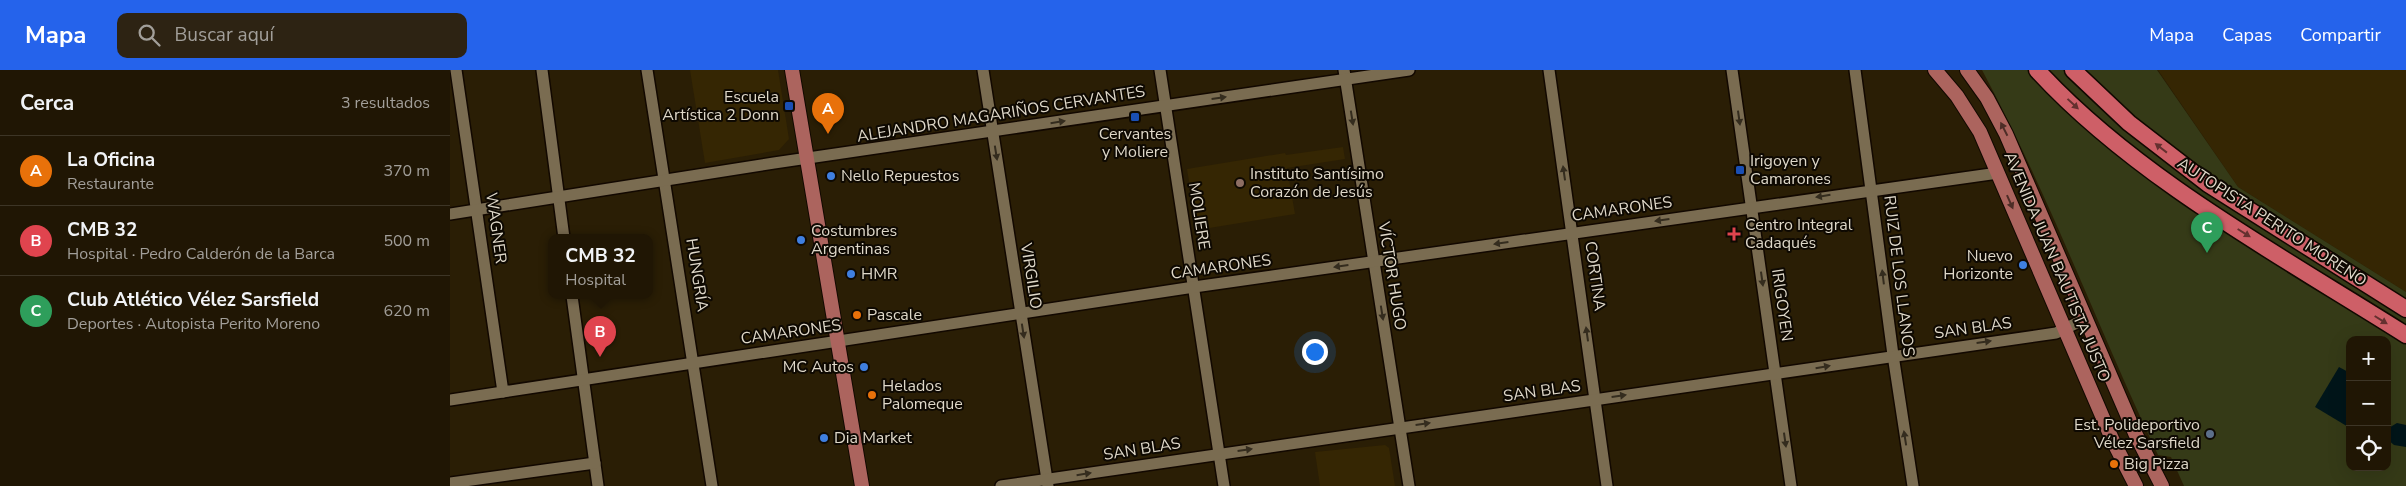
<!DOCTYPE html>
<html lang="es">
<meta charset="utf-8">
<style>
:root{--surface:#201604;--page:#2d2313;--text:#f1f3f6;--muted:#a29f9a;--line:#3d3526;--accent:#2563eb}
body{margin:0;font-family:"Nunito Sans",sans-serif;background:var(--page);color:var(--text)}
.controls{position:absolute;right:15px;bottom:15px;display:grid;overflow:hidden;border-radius:10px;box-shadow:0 5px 20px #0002}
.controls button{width:45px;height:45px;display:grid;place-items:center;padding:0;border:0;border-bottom:1px solid var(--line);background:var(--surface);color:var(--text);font:25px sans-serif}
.you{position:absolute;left:864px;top:281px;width:18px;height:18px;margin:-12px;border:4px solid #fff;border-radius:50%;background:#1a73e8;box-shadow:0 0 0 8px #1a73e833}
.badge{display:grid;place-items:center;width:32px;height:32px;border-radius:50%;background:var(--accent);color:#fff;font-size:16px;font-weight:700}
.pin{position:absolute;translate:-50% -41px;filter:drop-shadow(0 1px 2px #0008)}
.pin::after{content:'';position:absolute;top:26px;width:18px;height:15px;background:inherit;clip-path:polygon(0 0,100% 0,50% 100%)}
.popup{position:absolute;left:98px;top:164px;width:105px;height:65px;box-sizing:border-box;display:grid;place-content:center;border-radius:10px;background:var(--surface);filter:drop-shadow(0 1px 4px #0005);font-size:16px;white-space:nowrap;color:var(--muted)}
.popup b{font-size:19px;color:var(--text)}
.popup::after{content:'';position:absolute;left:50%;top:100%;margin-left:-10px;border:10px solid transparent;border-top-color:var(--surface)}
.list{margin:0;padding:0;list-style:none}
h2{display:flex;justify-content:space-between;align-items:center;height:65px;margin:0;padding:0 20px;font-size:21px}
h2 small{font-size:16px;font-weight:400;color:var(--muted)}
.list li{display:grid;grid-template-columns:32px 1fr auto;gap:15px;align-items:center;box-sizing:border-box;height:70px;padding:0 20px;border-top:1px solid var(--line)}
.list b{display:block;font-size:19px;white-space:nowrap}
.list p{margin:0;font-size:16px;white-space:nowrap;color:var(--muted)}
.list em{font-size:16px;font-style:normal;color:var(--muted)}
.icon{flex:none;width:28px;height:28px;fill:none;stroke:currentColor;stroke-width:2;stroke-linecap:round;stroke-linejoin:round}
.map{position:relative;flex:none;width:1956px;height:416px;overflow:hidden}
header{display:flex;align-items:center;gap:30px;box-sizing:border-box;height:70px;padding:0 25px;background:var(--accent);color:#fff}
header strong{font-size:24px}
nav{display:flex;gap:28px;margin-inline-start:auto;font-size:18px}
.search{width:350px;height:45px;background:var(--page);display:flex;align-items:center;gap:12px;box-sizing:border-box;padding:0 18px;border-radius:10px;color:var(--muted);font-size:19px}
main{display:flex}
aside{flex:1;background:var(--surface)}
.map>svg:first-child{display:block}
.built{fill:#352603}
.green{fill:#353a17;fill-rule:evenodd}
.water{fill:#001519}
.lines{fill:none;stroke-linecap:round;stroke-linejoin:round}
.minor-casing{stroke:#120800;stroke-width:14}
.major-casing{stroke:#120800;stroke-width:16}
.highway-casing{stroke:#120800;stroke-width:19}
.minor{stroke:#7a6c51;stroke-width:11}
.major{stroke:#ac645e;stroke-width:14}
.highway{stroke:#ce5f67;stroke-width:16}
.oneway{fill:#342c1e}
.oneway2{fill:#64302f}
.oneway3{fill:#4d2d27}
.transit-dot{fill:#1a4fb4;stroke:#0e0902;stroke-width:2}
.shop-dot{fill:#3f7fe0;stroke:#0e0902;stroke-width:2}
.education-dot{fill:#8d6e63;stroke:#0e0902;stroke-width:2}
.health-dot{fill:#e0444e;stroke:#0e0902;stroke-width:2}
.food-dot{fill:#e8710a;stroke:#0e0902;stroke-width:2}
.service-dot{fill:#5c6f8a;stroke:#0e0902;stroke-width:2}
.labels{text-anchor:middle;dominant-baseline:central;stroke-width:4;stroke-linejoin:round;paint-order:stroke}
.poi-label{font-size:16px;fill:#dfd8c9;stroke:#0e0902;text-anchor:start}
.street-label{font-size:16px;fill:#dfd8c9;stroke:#0e0902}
</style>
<header>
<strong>Mapa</strong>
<div class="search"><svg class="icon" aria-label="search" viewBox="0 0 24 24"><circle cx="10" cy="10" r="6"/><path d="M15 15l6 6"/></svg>Buscar aquí</div>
<nav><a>Mapa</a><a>Capas</a><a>Compartir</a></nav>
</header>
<main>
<aside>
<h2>Cerca<small>3 resultados</small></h2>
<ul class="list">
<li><span class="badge" style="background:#e8710a">A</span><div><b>La Oficina</b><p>Restaurante</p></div><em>370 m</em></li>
<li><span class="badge" style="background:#e0444e">B</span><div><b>CMB 32</b><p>Hospital · Pedro Calderón de la Barca</p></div><em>500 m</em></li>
<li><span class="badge" style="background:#2e9e5b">C</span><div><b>Club Atlético Vélez Sarsfield</b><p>Deportes · Autopista Perito Moreno</p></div><em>620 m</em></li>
</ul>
</aside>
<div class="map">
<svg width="1956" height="416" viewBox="0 0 1956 416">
<rect width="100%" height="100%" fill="#2a1e05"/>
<!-- built -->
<g class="built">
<polygon points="240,0 328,0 339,69 329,80 255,93"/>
<polygon points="1708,0 1956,0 1956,222 1788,117"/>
<polygon points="893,77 895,89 837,98 845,144 747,160 737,99 835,83 836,85"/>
<polygon points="935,375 939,378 945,416 870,416 865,382"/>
</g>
<!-- green -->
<path class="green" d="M1532,0H1707L1788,117L1956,222V416H1734L1721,387L1708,385C1648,258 1599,125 1532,0ZM1900,270H1937V397H1900Z"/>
<!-- water -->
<g class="water">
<polygon points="1889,297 1900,303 1900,358 1865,337"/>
<polygon points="1947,353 1956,355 1956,377 1944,375 1937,369 1937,359"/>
</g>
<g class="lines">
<!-- minor casing -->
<g class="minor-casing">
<g id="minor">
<polyline points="6,0 53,322"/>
<polyline points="92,0 114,168"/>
<polyline points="197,0 262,416"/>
<polyline points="533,0 598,416"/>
<polyline points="710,0 774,416"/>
<polyline points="894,0 959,416"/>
<polyline points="1099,0 1157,416"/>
<polyline points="1282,0 1341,416"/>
<polyline points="1405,0 1443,285 1463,416"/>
<polyline points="0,144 324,93 959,0"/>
<polyline points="122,226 148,416"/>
<polyline points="0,330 744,217 1548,103"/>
<polyline points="0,413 145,393"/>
<polyline points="551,416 1606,263 1635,249"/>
</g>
</g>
<!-- major casing -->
<g class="major-casing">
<g id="major">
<polyline points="342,0 412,416"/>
<polyline points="1485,0 1507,26 1530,62 1662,369 1686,416"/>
<polyline points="1517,0 1537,28 1556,64 1685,363 1712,416"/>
</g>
</g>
<!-- highway casing -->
<g class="highway-casing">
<g id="highway">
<path d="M1587,0C1686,108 1833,187 1956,265"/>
<polyline points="1623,0 1679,53 1758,114 1956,239"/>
</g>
</g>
<!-- minor -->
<use href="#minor" class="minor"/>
<!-- major -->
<use href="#major" class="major"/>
<!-- highway -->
<use href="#highway" class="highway"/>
</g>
<!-- one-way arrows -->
<defs><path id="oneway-solid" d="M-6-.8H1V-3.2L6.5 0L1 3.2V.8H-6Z" transform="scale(1.25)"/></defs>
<g class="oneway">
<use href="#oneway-solid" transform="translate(769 28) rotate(-8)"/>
<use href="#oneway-solid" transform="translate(902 48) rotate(81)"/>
<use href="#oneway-solid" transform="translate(1289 48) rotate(82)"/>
<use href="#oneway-solid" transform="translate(608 52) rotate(-9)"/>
<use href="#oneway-solid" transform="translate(546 83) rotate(81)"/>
<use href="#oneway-solid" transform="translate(1114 103) rotate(-98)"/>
<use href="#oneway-solid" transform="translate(1373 126) rotate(171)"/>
<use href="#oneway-solid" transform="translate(1212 150) rotate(172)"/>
<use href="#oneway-solid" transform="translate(1051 173) rotate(172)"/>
<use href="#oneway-solid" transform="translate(891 196) rotate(172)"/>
<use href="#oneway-solid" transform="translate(1433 207) rotate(-97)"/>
<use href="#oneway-solid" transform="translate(1312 209) rotate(82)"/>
<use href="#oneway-solid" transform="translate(932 243) rotate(81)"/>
<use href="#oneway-solid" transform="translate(573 261) rotate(81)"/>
<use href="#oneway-solid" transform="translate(1137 264) rotate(-98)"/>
<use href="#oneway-solid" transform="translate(1534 272) rotate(-8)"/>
<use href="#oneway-solid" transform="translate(1373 297) rotate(-10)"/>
<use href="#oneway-solid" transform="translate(1169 326) rotate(-8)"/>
<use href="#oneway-solid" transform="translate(973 354) rotate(-8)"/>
<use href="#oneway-solid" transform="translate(1455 368) rotate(-99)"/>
<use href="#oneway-solid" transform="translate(1335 370) rotate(82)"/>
<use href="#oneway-solid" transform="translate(795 380) rotate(-8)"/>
<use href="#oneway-solid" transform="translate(634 404) rotate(-9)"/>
</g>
<g class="oneway2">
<use href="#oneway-solid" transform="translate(1623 34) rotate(43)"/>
<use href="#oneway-solid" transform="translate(1711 78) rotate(-142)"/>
<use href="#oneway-solid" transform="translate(1794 163) rotate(32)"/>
<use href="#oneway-solid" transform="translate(1931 250) rotate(32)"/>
</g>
<g class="oneway3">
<use href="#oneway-solid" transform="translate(1554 59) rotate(-117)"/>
<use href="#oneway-solid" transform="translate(1560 132) rotate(66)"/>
</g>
<!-- markers -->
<g class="transit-dot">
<rect x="334" y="31" width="10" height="10" rx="2.5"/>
<rect x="680" y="42" width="10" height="10" rx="2.5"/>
<rect x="1285" y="95" width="10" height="10" rx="2.5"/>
</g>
<g class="shop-dot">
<circle cx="381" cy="106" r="5"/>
<circle cx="351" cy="170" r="5"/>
<circle cx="1573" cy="195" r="5"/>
<circle cx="401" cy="204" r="5"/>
<circle cx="414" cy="297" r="5"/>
<circle cx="374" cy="368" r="5"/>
</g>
<circle class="education-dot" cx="790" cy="113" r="5"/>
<path class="health-dot" d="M1281.5 156.5h5v5h5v5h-5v5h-5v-5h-5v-5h5z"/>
<g class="food-dot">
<circle cx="407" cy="245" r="5"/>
<circle cx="422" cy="325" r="5"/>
<circle cx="1664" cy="394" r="5"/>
</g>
<circle class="service-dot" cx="1760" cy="364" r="5"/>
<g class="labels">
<!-- poi labels -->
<g class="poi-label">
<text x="329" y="27" text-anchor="end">Escuela<tspan x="329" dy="18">Artística 2 Donn</tspan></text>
<text x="685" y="64" text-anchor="middle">Cervantes<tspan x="685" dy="18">y Moliere</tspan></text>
<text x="1300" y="91">Irigoyen y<tspan x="1300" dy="18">Camarones</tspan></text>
<text x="800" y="104">Instituto Santísimo<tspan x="800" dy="18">Corazón de Jesús</tspan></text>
<text x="391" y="106">Nello Repuestos</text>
<text x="1295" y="155">Centro Integral<tspan x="1295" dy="18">Cadaqués</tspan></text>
<text x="361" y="161">Costumbres<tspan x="361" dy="18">Argentinas</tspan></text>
<text x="1563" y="186" text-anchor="end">Nuevo<tspan x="1563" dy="18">Horizonte</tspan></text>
<text x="411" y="204">HMR</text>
<text x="417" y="245">Pascale</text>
<text x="404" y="297" text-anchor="end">MC Autos</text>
<text x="432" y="316">Helados<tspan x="432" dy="18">Palomeque</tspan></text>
<text x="1750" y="355" text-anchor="end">Est. Polideportivo<tspan x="1750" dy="18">Vélez Sarsfield</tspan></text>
<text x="384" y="368">Dia Market</text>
<text x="1674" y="394">Big Pizza</text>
</g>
<!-- street labels -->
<g class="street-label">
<text transform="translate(551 44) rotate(-9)">ALEJANDRO MAGARIÑOS CERVANTES</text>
<text transform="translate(1172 139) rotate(-8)">CAMARONES</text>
<text transform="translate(749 146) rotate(81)">MOLIERE</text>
<text transform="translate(1822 152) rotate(33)">AUTOPISTA PERITO MORENO</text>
<text transform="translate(46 158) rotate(82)">WAGNER</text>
<text transform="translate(771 197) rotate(-8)">CAMARONES</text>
<text transform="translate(1607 197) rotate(67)">AVENIDA JUAN BAUTISTA JUSTO</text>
<text transform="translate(247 205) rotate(81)">HUNGRÍA</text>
<text transform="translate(581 206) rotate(81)">VIRGILIO</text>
<text transform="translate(942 206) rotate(81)">VÍCTOR HUGO</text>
<text transform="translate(1145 206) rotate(82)">CORTINA</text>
<text transform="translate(1449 206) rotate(83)">RUIZ DE LOS LLANOS</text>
<text transform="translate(1332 235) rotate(82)">IRIGOYEN</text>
<text transform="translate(1523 258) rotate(-8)">SAN BLAS</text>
<text transform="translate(341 262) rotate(-8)">CAMARONES</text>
<text transform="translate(1092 321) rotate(-8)">SAN BLAS</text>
<text transform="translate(692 379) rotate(-9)">SAN BLAS</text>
</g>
</g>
</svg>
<div class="controls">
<button>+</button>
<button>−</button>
<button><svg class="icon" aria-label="locate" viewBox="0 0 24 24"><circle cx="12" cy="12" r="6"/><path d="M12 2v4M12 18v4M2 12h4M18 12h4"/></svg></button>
</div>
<div class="you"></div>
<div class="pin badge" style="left:378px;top:64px;background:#e8710a">A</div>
<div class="pin badge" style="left:150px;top:287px;background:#e0444e">B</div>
<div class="popup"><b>CMB 32</b>Hospital</div>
<div class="pin badge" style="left:1757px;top:183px;background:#2e9e5b">C</div>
</div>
</main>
